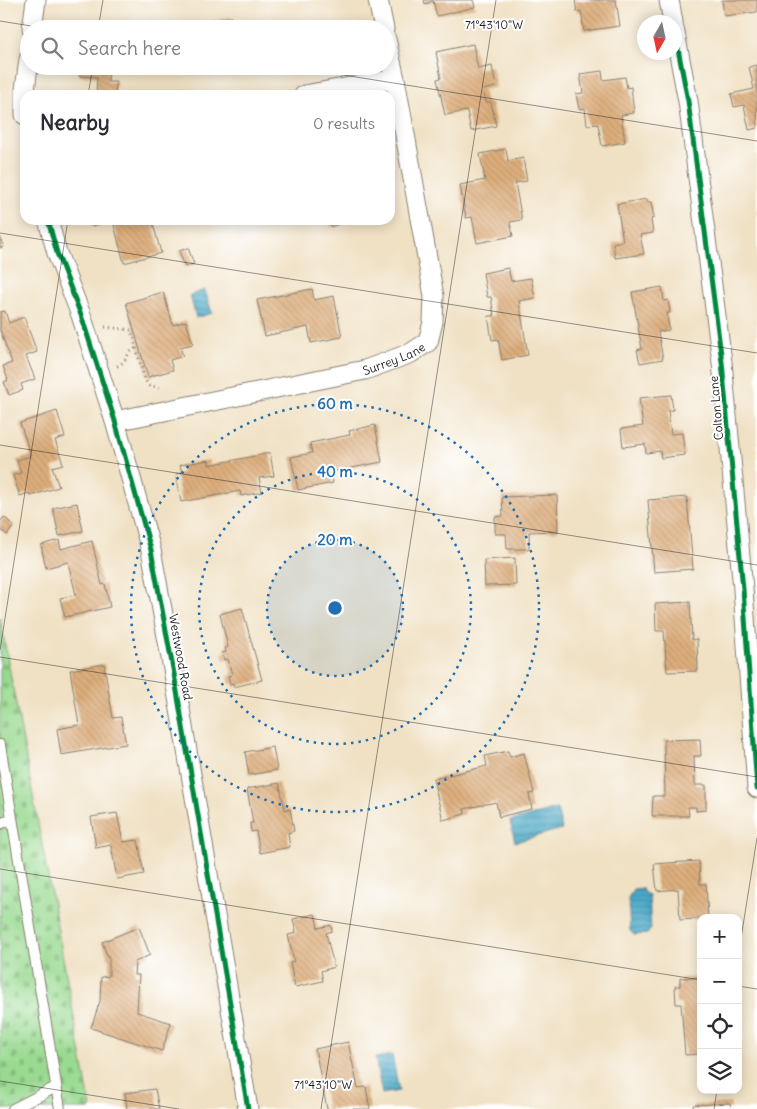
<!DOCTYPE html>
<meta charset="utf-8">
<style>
:root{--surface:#fff;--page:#f2f2f3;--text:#2b2b33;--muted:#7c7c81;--line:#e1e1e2}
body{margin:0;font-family:Delius,sans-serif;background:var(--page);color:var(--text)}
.controls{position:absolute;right:15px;bottom:15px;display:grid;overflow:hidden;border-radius:10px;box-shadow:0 2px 12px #0003}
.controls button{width:45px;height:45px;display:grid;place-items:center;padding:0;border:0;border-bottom:1px solid var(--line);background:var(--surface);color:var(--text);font:25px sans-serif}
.compass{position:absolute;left:637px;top:15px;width:45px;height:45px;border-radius:50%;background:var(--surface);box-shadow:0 2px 12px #0003;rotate:189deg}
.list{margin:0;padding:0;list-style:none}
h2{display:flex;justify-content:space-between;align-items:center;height:65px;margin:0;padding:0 20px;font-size:21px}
h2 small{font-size:16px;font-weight:400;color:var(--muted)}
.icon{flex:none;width:28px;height:28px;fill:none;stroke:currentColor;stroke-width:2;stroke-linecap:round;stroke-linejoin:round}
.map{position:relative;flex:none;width:757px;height:1109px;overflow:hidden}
.search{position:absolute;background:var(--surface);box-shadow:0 2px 12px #0003;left:20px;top:20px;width:375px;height:55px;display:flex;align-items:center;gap:12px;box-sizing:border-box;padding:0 18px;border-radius:28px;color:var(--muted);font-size:19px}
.panel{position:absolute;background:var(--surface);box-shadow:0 2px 12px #0003;left:20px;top:90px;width:375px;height:135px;border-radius:15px}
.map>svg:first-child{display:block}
.cemetery{fill:url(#cemetery-stones);stroke:#5a7b56}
.water{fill:url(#water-rules);stroke:#326272}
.building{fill:url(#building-back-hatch)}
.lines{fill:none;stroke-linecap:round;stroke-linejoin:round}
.service-casing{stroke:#867e70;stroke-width:12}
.minor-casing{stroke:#867e70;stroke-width:21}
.path{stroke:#867e70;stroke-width:3;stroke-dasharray:1 4;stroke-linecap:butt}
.service{stroke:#fff;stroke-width:10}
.minor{stroke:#fff;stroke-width:19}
.cycleway-casing{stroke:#fff;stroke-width:8}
.cycleway{stroke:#00873e;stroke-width:5}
.ticks{fill:none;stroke:#1c1c1c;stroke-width:1;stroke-opacity:0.45}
.ring{fill:none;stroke:#1f6fb2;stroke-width:2.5;stroke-dasharray:2.5 5}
.labels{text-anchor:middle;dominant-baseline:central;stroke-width:4;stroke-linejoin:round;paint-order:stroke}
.street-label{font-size:12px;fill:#1c1c1c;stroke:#fff}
.ticks-label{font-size:12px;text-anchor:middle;fill:#1c1c1c;stroke:#fff;stroke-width:4;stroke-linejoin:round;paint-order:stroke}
.centre{fill:#1f6fb2;stroke:#fff;stroke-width:2.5}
.ring-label{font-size:15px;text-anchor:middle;font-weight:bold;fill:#1f6fb2;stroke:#fff;stroke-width:4;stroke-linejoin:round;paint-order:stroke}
</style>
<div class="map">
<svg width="757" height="1109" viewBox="0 0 757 1109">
<defs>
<pattern id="cemetery-stones" width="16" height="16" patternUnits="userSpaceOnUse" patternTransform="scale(1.25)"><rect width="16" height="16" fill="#99da90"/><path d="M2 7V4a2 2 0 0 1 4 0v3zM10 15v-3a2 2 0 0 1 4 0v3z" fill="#83ba7c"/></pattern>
<pattern id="water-rules" width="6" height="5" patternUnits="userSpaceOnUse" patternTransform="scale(1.25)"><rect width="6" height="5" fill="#48a8c7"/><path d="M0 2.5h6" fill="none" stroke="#3b88a1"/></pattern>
<pattern id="building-back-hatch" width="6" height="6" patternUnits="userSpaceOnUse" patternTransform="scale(1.25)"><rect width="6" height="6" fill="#ddae7c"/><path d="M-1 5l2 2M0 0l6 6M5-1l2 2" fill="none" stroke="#bd956b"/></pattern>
</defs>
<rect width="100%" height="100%" fill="#fff"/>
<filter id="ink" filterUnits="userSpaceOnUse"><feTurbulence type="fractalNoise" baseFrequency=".02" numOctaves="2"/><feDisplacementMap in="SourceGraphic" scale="10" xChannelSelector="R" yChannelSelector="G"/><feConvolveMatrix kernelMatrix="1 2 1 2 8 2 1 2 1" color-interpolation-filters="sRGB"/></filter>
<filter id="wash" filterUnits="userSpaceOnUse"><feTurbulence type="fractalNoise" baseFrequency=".0096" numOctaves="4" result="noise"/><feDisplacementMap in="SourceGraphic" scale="20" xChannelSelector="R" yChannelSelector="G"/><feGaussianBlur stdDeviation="1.12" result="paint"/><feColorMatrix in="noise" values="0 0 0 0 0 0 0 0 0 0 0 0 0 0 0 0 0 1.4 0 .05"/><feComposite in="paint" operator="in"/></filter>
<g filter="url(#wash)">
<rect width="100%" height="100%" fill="#f0e1c4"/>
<!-- cemetery -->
<polygon class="cemetery" points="0,618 91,1109 0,1109"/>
<!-- water -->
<g class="water">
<polygon points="205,290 212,313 196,318 190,295"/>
<polygon points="557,809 562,829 515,842 510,821"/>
<polygon points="642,888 643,892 649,895 651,929 647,934 634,935 630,931 628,898 631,893 633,893 633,889"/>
<polygon points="392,1055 399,1091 382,1094 375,1058"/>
</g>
<g id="blocks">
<!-- building -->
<g class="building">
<polygon points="424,0 473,0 475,7 437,16 433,1 425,4"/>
<polygon points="575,0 616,0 620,26 584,31 581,11 577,12"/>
<polygon points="722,0 757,0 757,12 724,16"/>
<polygon points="231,17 233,29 200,29 199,24"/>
<polygon points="299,20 301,29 264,29 264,28"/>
<polygon points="473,44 478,69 492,66 496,87 483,90 486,102 491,102 496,126 471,131 467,111 445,115 437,79 441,78 436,52"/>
<polygon points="757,65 757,128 749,130 744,105 734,107 731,94 754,89 749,67"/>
<polygon points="80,66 109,66 108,82 116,82 115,95 96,95 97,77 79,76"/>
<polygon points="209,66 227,66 227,67 210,71"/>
<polygon points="602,71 603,80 625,77 627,88 631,87 634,113 621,115 625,142 602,146 598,124 587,125 585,108 579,109 576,94 583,93 580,74"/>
<polygon points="506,149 508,161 523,158 527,181 515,183 522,220 510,222 513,236 477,243 472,217 466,218 460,185 485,180 480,154"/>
<polygon points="647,199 647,202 651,202 654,218 651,219 653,233 640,235 644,254 615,258 613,243 623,241 617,204"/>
<polygon points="91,220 152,220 161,253 124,263 113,221 92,226"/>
<polygon points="328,220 349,220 331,227"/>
<polygon points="0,237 4,247 0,248"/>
<polygon points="188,248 194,264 185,267 179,251"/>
<polygon points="508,268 511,281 531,278 535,298 519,301 528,355 502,360 498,339 492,340 488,316 494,316 491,297 487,297 483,273"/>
<polygon points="662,287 664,301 668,300 670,313 667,313 669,330 658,332 663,359 640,363 637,350 642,349 632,292"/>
<polygon points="312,289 314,300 334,296 342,337 311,343 308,327 265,336 257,300"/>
<polygon points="163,292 173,325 186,321 193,344 180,347 183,356 170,360 173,370 148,377 126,303"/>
<polygon points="5,311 9,323 24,317 37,352 26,356 35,379 21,384 23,390 9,395 4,382 8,380 3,366 12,363 0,330 0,312"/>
<polygon points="671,395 673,410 668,411 671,434 682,433 685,455 661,458 660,451 646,453 645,444 623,447 621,429 643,426 639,398"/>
<polygon points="57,411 65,437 55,440 63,464 52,467 59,487 30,496 29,493 20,496 13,475 21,473 17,460 31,456 20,423"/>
<polygon points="375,425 382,462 331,472 333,483 298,490 291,457 312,453 310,443 350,435 349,431"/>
<polygon points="270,453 274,476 259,478 262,492 241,496 240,491 181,502 176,474 182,473 180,465 209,460 209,465"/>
<polygon points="557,495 558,531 529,532 529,549 507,549 506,534 495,534 495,517 503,516 502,497"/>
<polygon points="687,497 693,569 654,572 648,500"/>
<polygon points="77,503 83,531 59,536 53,508"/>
<polygon points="4,517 14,526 7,535 0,529 0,522"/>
<polygon points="59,540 61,549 92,541 102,585 105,584 110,607 65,617 60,598 76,595 68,562 46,568 41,545"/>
<polygon points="515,558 516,585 485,586 484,560"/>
<polygon points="690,602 692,640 697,639 698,671 667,672 664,631 656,631 655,604"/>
<polygon points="242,608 262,680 234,687 233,683 230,684 228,676 232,675 228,659 224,660 222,653 226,652 225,648 228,647 220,614"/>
<polygon points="104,664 113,718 121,717 126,744 61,755 57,729 79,725 70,670"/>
<polygon points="700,739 701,756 694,756 695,785 706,785 706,810 696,811 696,807 688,807 689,816 652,816 653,796 665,796 664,740"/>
<polygon points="273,747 277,770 249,775 245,752"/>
<polygon points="508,751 510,757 524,753 534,793 529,794 532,809 499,817 496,802 464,809 465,814 443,820 433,779 487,766 485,756"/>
<polygon points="279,783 285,810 290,809 294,831 288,833 290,847 260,853 256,831 251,832 250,823 253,823 247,789"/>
<polygon points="117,813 123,842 138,840 144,874 117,879 111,845 96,848 91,817"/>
<polygon points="699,861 700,884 706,884 708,918 680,920 678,889 657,891 654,864"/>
<polygon points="315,914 318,928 331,925 332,931 326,933 334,967 321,971 323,981 295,987 290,963 294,961 288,935 296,933 293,919"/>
<polygon points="139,927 150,955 135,962 134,975 139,975 137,1012 171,1023 162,1051 91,1028 100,1001 101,977 109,976 109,960 102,942"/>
<polygon points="701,977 701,1054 685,1055 681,1004 676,1004 675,986 680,986 680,978"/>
<polygon points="348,1042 358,1088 366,1087 370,1109 327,1109 315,1049"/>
<polygon points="155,1089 159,1109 127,1109 125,1093"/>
<polygon points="730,1103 731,1109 693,1109 693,1105"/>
</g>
</g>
</g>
<g filter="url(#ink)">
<use href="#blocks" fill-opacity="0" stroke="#867e70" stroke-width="1"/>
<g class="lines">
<!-- service casing -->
<g class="service-casing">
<g id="service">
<polyline points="0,745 60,1109"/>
<polyline points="0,824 11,819"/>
<polyline points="13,1109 56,1087"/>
</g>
</g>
<!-- minor casing -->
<g class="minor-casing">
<g id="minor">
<polyline points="378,0 384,29"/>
<polyline points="669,0 673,22"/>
<polyline points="674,28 688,101 722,362 743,589 757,788"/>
<polyline points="32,29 36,0"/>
<polyline points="304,95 395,79"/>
<polyline points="25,115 25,90 29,59"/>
<polyline points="48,220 57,253 81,315 115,421 151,550 174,674 248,1109"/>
<path id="s1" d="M115,421L365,370L411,353L428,342L433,322L434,296L395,79L386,39"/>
</g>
</g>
<!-- path -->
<g class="path">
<polyline points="105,327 131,330 145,380 149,386 160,387"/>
<path d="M117,366C126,363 127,352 136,348"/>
</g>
<!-- service -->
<use href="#service" class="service"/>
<!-- minor -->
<use href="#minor" class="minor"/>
<!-- cycleway casing -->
<g class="cycleway-casing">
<g id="cycleway">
<polyline points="674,28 688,101 722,362 743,589 757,788"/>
<polyline points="48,220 57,253 81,315 115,421 151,550 174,674 248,1109"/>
</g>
</g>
<!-- cycleway -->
<use href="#cycleway" class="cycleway"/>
</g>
</g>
<!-- ticks -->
<path class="ticks" d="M0,21L50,29M98,29L103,0M287,66L757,141M88,95L93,66M0,233L757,353M0,445L757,565M0,650L68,220M0,657L757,777M0,869L701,980M738,957L757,838M738,986L757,989M0,1081L179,1109M321,1109L496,0M714,1109L717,1090"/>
<!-- distance rings -->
<circle cx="335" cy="608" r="68" fill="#1f6fb2" fill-opacity=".12"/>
<g class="ring">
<circle cx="335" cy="608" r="68"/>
<circle cx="335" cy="608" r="136"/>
<circle cx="335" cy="608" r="204"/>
</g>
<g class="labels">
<!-- street labels -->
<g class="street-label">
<text stroke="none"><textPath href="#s1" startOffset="286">Surrey Lane</textPath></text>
<text transform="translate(716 408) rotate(-95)">Colton Lane</text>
<text transform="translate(181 657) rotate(80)">Westwood Road</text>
</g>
</g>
<g class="ticks-label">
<text x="494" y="29">71°43'10"W</text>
<text x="323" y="1089">71°43'10"W</text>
</g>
<circle cx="335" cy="608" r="8" class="centre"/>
<g class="ring-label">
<text x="335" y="409">60 m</text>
<text x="335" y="477">40 m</text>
<text x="335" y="545">20 m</text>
</g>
</svg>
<div class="controls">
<button>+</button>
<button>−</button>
<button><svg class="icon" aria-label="locate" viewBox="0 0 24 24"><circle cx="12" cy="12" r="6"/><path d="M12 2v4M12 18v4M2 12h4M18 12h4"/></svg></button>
<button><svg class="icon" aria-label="layers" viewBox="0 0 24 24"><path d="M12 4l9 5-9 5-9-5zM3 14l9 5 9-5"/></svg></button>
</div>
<svg class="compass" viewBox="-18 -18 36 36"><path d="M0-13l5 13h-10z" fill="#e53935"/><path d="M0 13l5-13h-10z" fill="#7c7c81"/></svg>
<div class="search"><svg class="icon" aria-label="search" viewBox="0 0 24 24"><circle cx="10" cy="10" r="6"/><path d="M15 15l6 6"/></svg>Search here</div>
<section class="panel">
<h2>Nearby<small>0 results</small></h2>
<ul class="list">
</ul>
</section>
</div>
